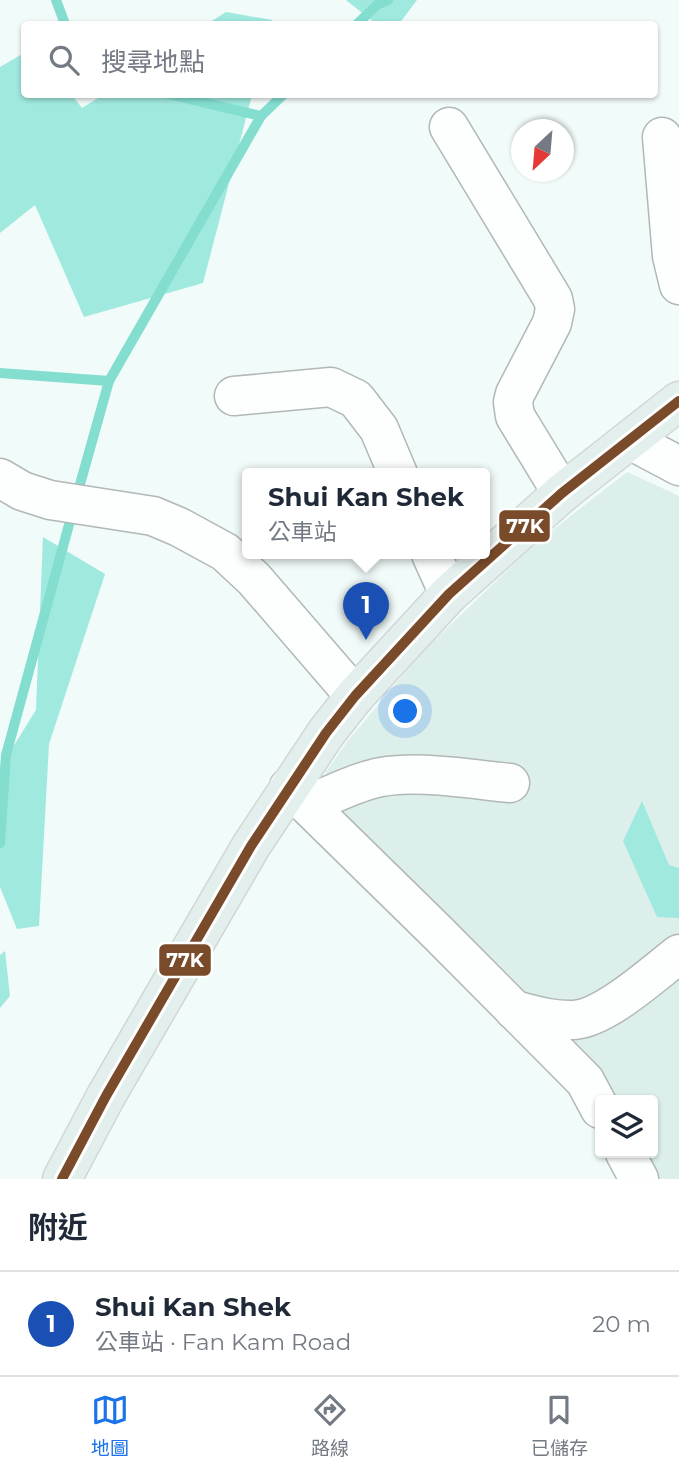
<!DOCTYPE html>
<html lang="zh-TW">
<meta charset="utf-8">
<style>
:root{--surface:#fff;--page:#f2f2f3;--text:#1f2937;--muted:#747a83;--line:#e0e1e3;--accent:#1a73e8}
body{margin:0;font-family:Montserrat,"Noto Sans TC",sans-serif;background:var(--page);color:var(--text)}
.controls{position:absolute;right:21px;bottom:21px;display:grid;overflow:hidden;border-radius:7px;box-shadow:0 2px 5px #0004}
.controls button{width:63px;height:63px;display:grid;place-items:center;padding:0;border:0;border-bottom:2px solid var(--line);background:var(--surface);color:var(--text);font:35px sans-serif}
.compass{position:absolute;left:511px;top:119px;width:63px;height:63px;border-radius:50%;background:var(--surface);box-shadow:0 2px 5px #0004;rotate:206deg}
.you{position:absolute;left:406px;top:712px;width:24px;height:24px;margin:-18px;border:5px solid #fff;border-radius:50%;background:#1a73e8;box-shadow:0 0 0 10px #1a73e833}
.badge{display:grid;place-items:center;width:46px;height:46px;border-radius:50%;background:var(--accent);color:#fff;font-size:23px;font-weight:700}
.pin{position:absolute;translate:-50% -58px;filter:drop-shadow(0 2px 4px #0008)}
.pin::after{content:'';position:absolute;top:37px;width:24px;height:21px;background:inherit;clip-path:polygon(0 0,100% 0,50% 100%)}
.popup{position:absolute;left:242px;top:468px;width:248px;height:91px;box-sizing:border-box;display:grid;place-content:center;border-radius:7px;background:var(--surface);filter:drop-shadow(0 2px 5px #0005);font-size:23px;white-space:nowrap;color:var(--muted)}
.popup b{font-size:26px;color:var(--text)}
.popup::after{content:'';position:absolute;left:50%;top:100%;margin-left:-14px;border:14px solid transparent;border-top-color:var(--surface)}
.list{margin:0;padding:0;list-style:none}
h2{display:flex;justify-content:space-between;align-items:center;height:91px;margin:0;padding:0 28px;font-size:30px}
h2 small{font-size:23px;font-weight:400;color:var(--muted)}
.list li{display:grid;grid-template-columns:46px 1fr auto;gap:21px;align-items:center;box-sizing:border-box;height:105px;padding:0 28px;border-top:2px solid var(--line)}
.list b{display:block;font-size:26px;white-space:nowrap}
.list p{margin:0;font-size:23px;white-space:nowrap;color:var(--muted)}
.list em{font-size:23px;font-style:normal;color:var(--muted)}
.icon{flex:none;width:38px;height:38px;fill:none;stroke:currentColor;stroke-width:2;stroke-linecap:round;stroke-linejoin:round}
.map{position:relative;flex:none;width:679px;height:1179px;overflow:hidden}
.search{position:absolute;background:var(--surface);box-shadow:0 2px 5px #0004;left:21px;right:21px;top:21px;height:77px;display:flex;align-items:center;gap:18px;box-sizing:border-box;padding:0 24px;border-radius:7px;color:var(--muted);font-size:26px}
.sheet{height:196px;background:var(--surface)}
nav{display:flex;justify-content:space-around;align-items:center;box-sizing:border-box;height:98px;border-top:2px solid var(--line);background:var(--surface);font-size:19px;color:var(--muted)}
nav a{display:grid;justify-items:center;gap:4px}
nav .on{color:var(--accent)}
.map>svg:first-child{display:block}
.built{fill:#dcefeb}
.forest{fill:#a0e9de}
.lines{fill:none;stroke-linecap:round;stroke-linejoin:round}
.stream{stroke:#83decf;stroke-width:10}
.minor-casing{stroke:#b1b8b7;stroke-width:41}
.major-casing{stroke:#d2d6d5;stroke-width:41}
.minor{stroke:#fdfefe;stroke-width:38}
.major{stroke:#e2efed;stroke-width:38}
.bus-1-casing{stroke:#fff;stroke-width:16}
.bus-1{stroke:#7a4b2a;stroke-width:10}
.line-badge{stroke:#fff;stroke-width:2.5}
.badge-label{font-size:19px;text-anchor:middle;font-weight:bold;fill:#fff}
</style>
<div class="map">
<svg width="679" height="1179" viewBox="0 0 679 1179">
<rect width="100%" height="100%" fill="#f1fbf9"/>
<!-- built -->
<g class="built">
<polygon points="627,472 679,496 679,940 588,1005 521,1000 318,799 324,789 326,772 347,742 423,651 535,544"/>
<polygon points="679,969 679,1179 652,1179 638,1153 653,1153 653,1100 609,1100 552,1031"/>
</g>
<!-- forest -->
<g class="forest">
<polygon points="346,0 417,0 399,24 376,24"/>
<polygon points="226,12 272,20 271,24 207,24"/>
<polygon points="24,53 24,94 72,95 82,108 103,95 252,95 203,283 84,317 35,205 0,233 0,67"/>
<polygon points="43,537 105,574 49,744 39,926 17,929 0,887 0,768 36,710"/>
<polygon points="642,801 669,865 679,868 679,918 657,917 623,841"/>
<polygon points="5,951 10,996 0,1008 0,955"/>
</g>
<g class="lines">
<!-- stream -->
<g class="stream">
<polyline points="56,0 65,24"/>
<polyline points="357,24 378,4 388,0"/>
<polyline points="168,94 261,116 284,94"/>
<polyline points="0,373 109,381 261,116"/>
<polyline points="77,495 109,381"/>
<polyline points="0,843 6,755 73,510"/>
</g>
<!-- minor casing -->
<g class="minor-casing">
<g id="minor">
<polyline points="449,127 553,299 555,309 552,323 515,394 513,402 515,416 562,493"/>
<polyline points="662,137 672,256 679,285"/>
<polyline points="234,396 331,387 356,399 379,429 398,474"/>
<polyline points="630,440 679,466"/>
<polyline points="0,478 22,491 50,500 153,516 179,527 225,552 254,579 355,696"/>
<polyline points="431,554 449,594"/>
<polyline points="289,787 438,933 585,1081 600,1109"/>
<path d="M308,805C328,796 348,786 369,780C407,768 469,779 510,783"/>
<path d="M514,1010C534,1015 553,1021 574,1020C605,1018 653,974 679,954"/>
<polyline points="625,1153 639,1179"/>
</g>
</g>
<!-- major casing -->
<g class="major-casing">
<polyline id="major" points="62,1179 106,1096 251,846 326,733 355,696 449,594 562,493 679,401"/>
</g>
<!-- minor -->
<use href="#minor" class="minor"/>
<!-- major -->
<use href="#major" class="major"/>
<!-- bus-1 casing -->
<g class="bus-1-casing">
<polyline id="bus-1" points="62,1179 106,1096 251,846 326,733 355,696 449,594 562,493 679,401"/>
</g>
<!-- bus-1 -->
<use href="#bus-1" class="bus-1"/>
</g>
<g class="line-badge">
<rect x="498" y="509" width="53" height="34" rx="7" fill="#7a4b2a"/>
<rect x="158" y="943" width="54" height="34" rx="7" fill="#7a4b2a"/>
</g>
<g class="badge-label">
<text x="525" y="533">77K</text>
<text x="185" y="967">77K</text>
</g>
</svg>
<div class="controls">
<button><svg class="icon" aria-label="layers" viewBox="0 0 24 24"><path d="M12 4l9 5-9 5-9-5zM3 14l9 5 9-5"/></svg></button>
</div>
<svg class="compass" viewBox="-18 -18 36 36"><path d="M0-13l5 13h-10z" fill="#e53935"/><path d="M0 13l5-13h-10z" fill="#747a83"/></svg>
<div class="you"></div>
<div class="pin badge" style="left:366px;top:640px;background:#1a4fb4">1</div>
<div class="popup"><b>Shui Kan Shek</b>公車站</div>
<div class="search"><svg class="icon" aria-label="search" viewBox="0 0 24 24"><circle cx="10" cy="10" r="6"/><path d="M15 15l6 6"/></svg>搜尋地點</div>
</div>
<section class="sheet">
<h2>附近<small></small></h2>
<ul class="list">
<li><span class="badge" style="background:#1a4fb4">1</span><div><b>Shui Kan Shek</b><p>公車站 · Fan Kam Road</p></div><em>20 m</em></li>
</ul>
</section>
<nav>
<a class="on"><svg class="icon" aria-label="map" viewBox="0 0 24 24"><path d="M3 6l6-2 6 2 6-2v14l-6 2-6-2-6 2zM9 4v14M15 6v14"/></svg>地圖</a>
<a><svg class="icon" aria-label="directions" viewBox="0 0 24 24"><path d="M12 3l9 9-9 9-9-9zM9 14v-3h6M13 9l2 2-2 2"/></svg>路線</a>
<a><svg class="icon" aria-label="saved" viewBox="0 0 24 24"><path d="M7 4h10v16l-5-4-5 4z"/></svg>已儲存</a>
</nav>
